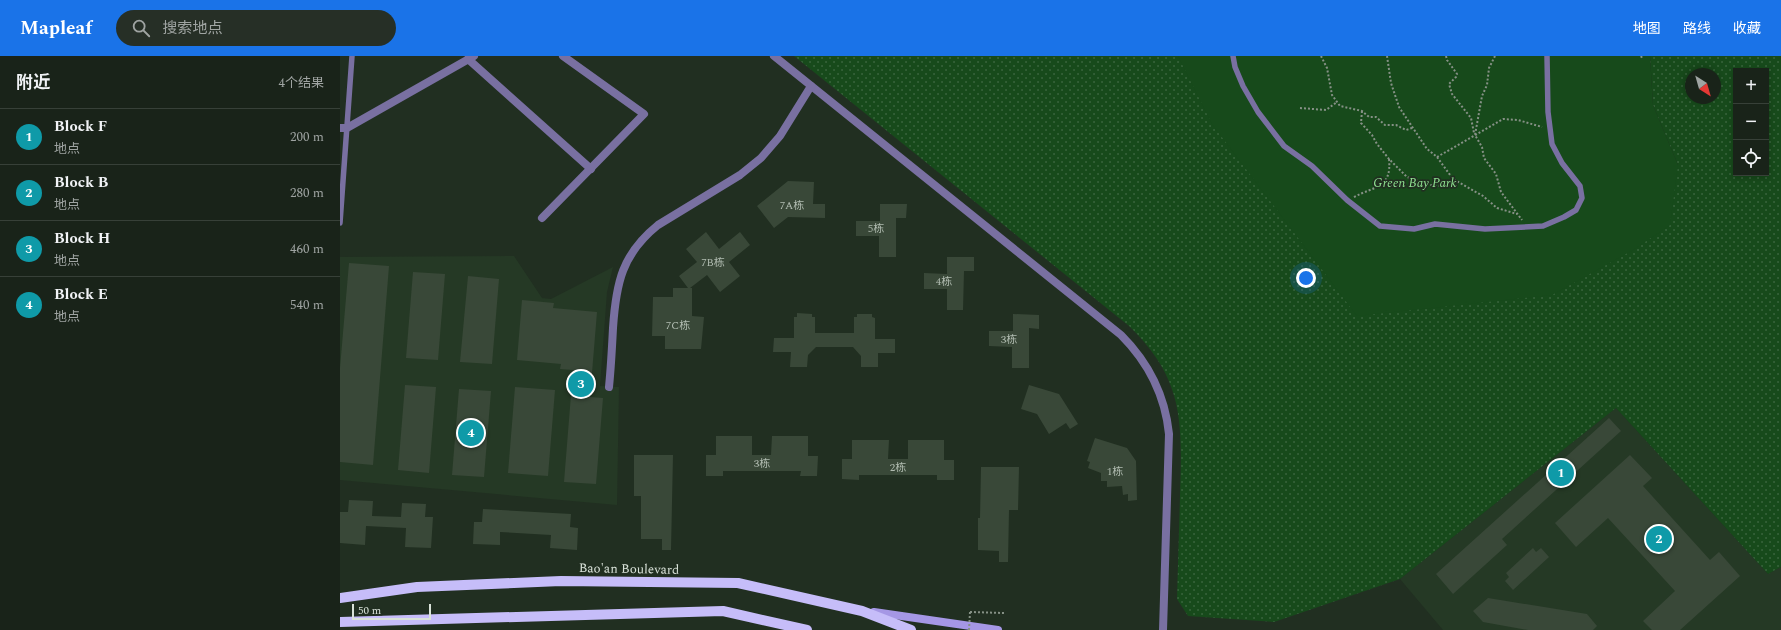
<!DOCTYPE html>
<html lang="zh">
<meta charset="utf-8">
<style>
:root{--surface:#192319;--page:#262f26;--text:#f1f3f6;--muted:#9fa4a2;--line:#374038;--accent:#1a73e8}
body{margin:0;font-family:Spectral,"Noto Sans SC",serif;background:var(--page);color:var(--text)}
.controls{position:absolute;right:12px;top:12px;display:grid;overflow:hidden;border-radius:0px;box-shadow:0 2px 6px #0003}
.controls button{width:36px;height:36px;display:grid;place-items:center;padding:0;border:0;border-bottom:1px solid var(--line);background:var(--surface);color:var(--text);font:20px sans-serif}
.compass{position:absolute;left:1345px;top:12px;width:36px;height:36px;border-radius:50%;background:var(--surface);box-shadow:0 2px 6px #0003;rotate:143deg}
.scale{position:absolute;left:12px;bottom:10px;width:79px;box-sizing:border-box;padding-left:4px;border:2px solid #d9e2d9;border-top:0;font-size:11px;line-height:14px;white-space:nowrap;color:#d9e2d9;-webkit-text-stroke:3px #212f21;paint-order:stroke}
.you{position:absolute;left:966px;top:222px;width:14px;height:14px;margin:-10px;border:3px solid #fff;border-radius:50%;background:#1a73e8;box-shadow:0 0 0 6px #1a73e833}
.badge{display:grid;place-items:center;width:26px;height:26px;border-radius:50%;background:var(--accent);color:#fff;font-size:13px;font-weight:700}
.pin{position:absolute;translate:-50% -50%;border:2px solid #fff;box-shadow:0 1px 4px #0006}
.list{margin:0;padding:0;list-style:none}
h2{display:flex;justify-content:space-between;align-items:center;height:52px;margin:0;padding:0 16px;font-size:17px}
h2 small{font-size:13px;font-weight:400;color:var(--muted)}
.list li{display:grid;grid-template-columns:26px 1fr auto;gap:12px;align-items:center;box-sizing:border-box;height:56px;padding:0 16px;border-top:1px solid var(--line)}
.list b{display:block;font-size:15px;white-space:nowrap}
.list p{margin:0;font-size:13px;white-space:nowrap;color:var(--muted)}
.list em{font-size:13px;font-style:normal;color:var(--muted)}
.icon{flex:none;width:22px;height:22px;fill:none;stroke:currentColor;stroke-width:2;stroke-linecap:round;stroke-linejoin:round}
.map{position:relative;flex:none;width:1441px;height:574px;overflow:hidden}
header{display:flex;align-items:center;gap:24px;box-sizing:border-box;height:56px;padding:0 20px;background:var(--accent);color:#fff}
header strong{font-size:19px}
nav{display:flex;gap:22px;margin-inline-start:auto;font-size:14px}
.search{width:280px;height:36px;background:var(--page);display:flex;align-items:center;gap:10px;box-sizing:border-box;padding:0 14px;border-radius:22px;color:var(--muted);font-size:15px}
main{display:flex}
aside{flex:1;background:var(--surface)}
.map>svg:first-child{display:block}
.built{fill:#253925}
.grass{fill:url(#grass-dots);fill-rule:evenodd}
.park{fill:#174a1b}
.building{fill:#394838}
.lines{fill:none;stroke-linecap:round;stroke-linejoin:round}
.path{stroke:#869186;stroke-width:2;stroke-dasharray:2 2;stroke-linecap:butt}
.lane{stroke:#7970a1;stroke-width:5.5}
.street{stroke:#7970a1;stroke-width:8}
.secondary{stroke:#a597e5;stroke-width:8}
.primary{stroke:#c6bdf9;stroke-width:10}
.path-bridge{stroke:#869186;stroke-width:2;stroke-dasharray:2 2;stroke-linecap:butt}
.labels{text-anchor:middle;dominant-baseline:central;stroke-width:3.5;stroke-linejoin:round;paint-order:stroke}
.number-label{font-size:11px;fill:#b1bcb1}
.park-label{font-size:13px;font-style:italic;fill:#8fe091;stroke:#212f21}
.street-label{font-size:13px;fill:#d9e2d9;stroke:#212f21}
</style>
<header>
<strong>Mapleaf</strong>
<div class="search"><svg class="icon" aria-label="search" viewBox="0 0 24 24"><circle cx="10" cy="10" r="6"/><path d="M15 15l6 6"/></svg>搜索地点</div>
<nav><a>地图</a><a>路线</a><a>收藏</a></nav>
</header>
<main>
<aside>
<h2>附近<small>4个结果</small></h2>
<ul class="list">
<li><span class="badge" style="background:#0f9aa8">1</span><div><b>Block F</b><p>地点</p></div><em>200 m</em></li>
<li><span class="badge" style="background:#0f9aa8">2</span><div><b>Block B</b><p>地点</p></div><em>280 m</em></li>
<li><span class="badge" style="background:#0f9aa8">3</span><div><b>Block H</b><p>地点</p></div><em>460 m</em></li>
<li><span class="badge" style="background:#0f9aa8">4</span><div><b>Block E</b><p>地点</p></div><em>540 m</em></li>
</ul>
</aside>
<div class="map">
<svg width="1441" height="574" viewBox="0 0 1441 574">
<defs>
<pattern id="grass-dots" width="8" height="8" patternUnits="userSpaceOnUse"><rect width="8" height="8" fill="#174a1b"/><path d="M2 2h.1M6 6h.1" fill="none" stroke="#38643c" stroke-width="1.8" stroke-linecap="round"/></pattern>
</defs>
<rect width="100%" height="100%" fill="#212f21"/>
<!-- built -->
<g class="built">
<polygon points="174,200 202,242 211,243 273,211 267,236 260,330 279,331 277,449 0,424 0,201"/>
<polygon points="1276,352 1428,518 1441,511 1441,574 1103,574 1060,523"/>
</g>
<!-- grass -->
<path class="grass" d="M454,0H838L1338,109L1313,49L1310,0H1441V511L1428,518L1276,352L1060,523L934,566L848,560L837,543C838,509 839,475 840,440C842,367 845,324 789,270ZM1396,15H1426V117H1396ZM1351,18H1375V42H1351Z"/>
<!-- park -->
<polygon class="park" points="838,0 1310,0 1313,49 1338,109 1330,169 1293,194 1212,239 1017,260 872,68"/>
<!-- building -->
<g class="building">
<polygon points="448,125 474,126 473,148 485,148 485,162 448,161 434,172 417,150"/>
<polygon points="540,148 567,148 566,162 556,162 556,201 539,201 539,180 516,180 516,165 540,165"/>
<polygon points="366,176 379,193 400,176 410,189 389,206 400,220 380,236 367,219 350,232 352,232 352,260 364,261 361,293 325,293 325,280 312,280 313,241 333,241 333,232 348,232 339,220 357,206 346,193"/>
<polygon points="607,201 634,201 634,215 624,215 623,254 607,254 607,233 584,233 584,217 607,218"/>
<polygon points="9,207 49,210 33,409 0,406 0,312"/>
<polygon points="73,216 105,218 98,304 66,302"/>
<polygon points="128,220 159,223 152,308 120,306"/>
<polygon points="182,244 214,247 213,252 257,256 250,341 263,342 256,428 224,426 233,314 220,313 221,308 177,304"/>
<polygon points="457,257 472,258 472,261 475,261 475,277 514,277 514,261 517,261 517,258 532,258 532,261 535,262 535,283 555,283 555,297 538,297 538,311 521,311 521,300 513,291 476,291 468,299 467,311 450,311 451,296 433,296 434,282 454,282 454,261 457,261"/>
<polygon points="673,258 699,259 699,273 689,272 689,312 672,312 672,291 649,290 649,275 673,275"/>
<polygon points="65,329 96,331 89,417 58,414"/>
<polygon points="689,329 719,338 738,368 730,373 726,367 709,378 697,358 681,353"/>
<polygon points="175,331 215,334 208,420 168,417"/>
<polygon points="119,333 151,335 144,421 112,419"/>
<polygon points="1269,362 1281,375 1162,483 1167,489 1113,538 1096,518"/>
<polygon points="376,380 412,380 412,399 431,399 432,380 468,380 468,400 478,400 477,420 460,420 461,415 383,415 383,420 366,420 366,399 376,399"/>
<polygon points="755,382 787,392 796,405 797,444 788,445 788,438 783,439 782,430 767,431 767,425 761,425 761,417 748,412 750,406 747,405"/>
<polygon points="512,384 549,384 548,403 568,403 568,384 604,384 604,404 614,404 614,424 597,424 597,419 519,419 519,424 502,423 502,403 512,403"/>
<polygon points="294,399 333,399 331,494 322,494 322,483 301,483 301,440 294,440"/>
<polygon points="1290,399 1312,422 1303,430 1370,504 1379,496 1400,520 1340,574 1312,574 1303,565 1335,535 1268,462 1236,491 1215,467"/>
<polygon points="641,411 679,411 678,454 669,454 668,506 659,506 659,495 638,494 638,462 640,462"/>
<polygon points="9,444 33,445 32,460 61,461 62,447 86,448 85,461 93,461 91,492 65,491 66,472 26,470 25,489 0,487 0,456 8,456"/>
<polygon points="143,453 231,458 230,471 238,472 237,494 210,492 211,479 160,476 160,489 133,488 134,466 142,466"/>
<polygon points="1193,492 1196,496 1201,492 1209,501 1173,534 1165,525 1169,521 1166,517"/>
<polygon points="1148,542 1247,558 1257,570 1253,574 1188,574 1143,566 1133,555"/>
</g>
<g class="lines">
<!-- path -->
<g class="path">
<polyline points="981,0 987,12 992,39 1000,50 1022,55 1029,61 1036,61 1045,69 1056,69 1066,74 1072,72"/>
<polyline points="1047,0 1051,27 1059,51 1087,93 1097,101 1113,123 1143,140 1157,152 1177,158"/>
<polyline points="1106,0 1107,4 1117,18 1116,21 1109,28 1112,38 1131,62 1134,77"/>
<polyline points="1155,0 1149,12 1147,29 1142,40 1135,79 1142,91 1144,102 1156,118 1161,136 1182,164"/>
<polyline points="1301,0 1302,2"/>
<polyline points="960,52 986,54 997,46"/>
<polyline points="1022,55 1021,67 1032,79 1037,88 1049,103 1067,121 1090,129 1110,131 1113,124"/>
<polyline points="1097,101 1163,63 1178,64 1202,71"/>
<path d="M1014,141C1034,130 1052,133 1049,103"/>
<polyline points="630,556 664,557"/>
</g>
<!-- lane -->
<g class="lane">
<polyline points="893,0 895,11 903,30 918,56 944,90 972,110 1007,144 1040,170 1074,173 1095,168 1145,173 1203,170 1224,161 1236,154 1242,142 1240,130 1222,107 1212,88 1208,56 1207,0"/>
<polyline points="0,167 12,0"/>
</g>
<!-- street -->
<g class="street">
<path d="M434,0L781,279C809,307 825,339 829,378L823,574"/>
<polyline points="128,3 251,113"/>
<polyline points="0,72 7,72 134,0"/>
<polyline points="202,162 304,58 223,0"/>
<path d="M269,331C271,311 272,292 273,272C276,227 282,198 318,169L400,119L421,102L440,80L471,30"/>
</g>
<!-- secondary -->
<polyline class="secondary" points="534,556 658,574"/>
<!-- primary -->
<g class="primary">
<polyline points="0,542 77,531 221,525 398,527 522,555 571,574"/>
<polyline points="0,566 383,555 467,574"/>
</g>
<!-- path-bridge -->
<polyline class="path-bridge" points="629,574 630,556"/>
</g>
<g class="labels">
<!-- number labels -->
<g class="number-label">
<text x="452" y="149">7A栋</text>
<text x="536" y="172">5栋</text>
<text x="373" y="206">7B栋</text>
<text x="604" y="225">4栋</text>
<text x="338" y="269">7C栋</text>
<text x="669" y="283">3栋</text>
<text x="422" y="407">3栋</text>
<text x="558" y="411">2栋</text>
<text x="775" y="415">1栋</text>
</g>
<!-- park labels -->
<g class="park-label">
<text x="1075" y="127">Green Bay Park</text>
</g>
<!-- street labels -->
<g class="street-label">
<text transform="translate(289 513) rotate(1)">Bao'an Boulevard</text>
</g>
</g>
</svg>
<div class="controls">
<button>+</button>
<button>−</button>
<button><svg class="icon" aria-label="locate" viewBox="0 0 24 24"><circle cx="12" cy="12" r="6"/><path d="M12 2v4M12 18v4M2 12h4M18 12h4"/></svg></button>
</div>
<svg class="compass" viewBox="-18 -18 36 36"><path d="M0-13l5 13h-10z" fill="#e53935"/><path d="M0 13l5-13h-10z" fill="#9fa4a2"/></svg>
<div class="scale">50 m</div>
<div class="you"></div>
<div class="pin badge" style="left:1221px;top:417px;background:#0f9aa8">1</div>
<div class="pin badge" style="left:1319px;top:483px;background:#0f9aa8">2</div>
<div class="pin badge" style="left:241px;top:328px;background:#0f9aa8">3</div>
<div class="pin badge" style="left:131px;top:377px;background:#0f9aa8">4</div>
</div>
</main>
